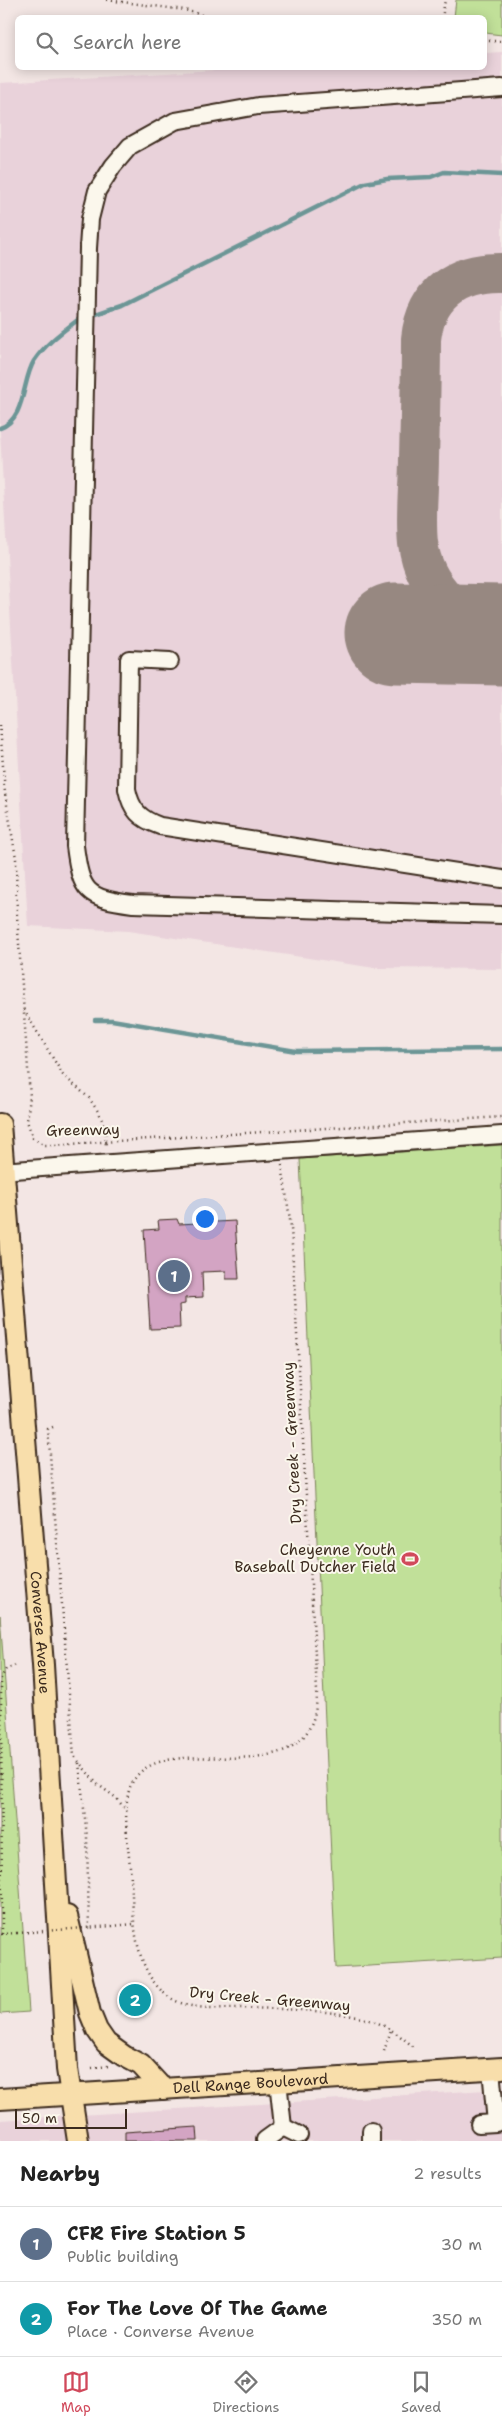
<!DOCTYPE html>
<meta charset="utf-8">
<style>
:root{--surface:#fff;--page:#f6f6f6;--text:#222;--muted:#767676;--line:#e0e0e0;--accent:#d1495b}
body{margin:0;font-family:"Shantell Sans",sans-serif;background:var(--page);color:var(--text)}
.scale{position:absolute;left:15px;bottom:12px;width:112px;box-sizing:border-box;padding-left:5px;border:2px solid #3b2a1e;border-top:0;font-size:14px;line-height:18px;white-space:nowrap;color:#3b2a1e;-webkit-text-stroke:4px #fbf7ec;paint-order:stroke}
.you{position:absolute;left:204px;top:1218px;width:18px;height:18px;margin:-12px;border:4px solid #fff;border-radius:50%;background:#1a73e8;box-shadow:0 0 0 8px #1a73e833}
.badge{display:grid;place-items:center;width:32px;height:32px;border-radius:50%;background:var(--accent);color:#fff;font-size:16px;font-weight:700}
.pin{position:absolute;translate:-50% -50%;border:2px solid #fff;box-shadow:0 1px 5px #0006}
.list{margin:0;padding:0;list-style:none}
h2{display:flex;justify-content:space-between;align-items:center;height:65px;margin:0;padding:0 20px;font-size:21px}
h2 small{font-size:16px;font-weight:400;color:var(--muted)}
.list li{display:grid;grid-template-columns:32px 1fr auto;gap:15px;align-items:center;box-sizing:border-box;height:75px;padding:0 20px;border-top:1px solid var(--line)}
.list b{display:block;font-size:19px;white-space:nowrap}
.list p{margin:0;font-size:16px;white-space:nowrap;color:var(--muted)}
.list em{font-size:16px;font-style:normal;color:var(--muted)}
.icon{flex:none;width:28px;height:28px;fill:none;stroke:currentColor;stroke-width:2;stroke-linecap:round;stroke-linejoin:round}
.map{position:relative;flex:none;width:502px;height:2141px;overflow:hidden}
.search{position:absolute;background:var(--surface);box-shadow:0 2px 12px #0003;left:15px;right:15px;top:15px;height:55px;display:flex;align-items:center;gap:12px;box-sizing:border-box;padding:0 18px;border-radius:8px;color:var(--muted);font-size:19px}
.sheet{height:215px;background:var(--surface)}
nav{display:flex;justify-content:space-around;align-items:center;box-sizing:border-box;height:70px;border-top:1px solid var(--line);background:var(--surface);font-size:14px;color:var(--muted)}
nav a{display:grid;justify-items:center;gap:2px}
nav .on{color:var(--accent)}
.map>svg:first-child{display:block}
.built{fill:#e9d2da}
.green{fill:#c1e099;stroke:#7e855c}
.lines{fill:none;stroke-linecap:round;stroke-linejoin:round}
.stream{stroke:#6c9696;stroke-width:4.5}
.taxiway{stroke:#978881;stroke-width:40}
.runway{stroke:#978881;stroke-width:101}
.building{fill:#d3a4c3;stroke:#3b2a1e}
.minor-casing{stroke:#3b2a1e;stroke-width:20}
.major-casing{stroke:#3b2a1e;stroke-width:24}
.path{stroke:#3b2a1e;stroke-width:2.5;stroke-dasharray:1 4;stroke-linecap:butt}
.minor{stroke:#fbf7ec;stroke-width:16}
.major{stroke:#f8deab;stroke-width:20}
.path-bridge{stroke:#3b2a1e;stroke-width:2.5;stroke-dasharray:1 4;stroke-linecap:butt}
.labels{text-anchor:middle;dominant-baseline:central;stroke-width:4;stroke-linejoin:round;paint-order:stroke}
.street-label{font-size:15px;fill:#3b2a1e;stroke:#fbf7ec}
.poi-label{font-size:15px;fill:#3b2a1e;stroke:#fbf7ec;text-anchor:end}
</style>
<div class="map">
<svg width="502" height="2141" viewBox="0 0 502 2141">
<rect width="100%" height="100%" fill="#f3e6e4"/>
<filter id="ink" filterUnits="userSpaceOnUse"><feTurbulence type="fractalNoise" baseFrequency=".02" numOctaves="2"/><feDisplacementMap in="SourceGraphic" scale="10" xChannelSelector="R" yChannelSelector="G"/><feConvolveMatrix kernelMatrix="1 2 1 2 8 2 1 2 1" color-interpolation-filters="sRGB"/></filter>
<g filter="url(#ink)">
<!-- built -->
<g class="built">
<polygon points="502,52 502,969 375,968 128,931 28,926 0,432 0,83 248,68 484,68 485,53"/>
<polygon points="502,2089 502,2141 0,2141 0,2120"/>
</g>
<!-- green -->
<g class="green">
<polygon points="456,0 502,0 502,35 485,33 484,18 454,17"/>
<polygon points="502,1145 502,1958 336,1968 300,1159"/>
<polygon points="0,1615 29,2012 0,2014"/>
</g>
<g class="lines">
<!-- stream -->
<g class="stream">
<polyline points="96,314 122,305 365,183 387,179 431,177 444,172 502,175"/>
<path d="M0,428C26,419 22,380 34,361C46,343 62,332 79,319"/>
<polyline points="95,1020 112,1020 296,1051 502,1049"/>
</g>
<!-- taxiway -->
<path class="taxiway" d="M502,273C457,272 426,293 421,339C421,379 420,419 419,458C419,486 415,515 418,543C424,588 459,621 502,631"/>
<!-- runway -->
<polyline class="runway" points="395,633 502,635"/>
</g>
<!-- building -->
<g class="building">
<polygon points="177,1219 179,1224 235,1221 239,1279 226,1279 226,1271 202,1272 203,1297 185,1298 185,1304 179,1305 180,1328 150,1329 144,1230 159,1229 158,1220"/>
<polygon points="197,2127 198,2141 125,2141 125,2132"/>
</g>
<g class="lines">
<!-- minor casing -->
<g class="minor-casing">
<g id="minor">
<path d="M502,88L258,106L175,121L130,146L113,166L97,191L90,219L88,248L75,846C81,892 86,898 133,904L502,915"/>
<path d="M170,661L129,659L127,789C131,810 140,819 160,826L502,879"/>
<polyline points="0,1171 502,1135"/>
<polyline points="479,2124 496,2123 491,2069"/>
<polyline points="283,2127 299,2135"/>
<polyline points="371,2131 371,2141"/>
<polyline points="265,2140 283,2127 278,2081"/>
</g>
</g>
<!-- major casing -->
<g class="major-casing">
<g id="major">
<path id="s1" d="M0,1124L43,1665L67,2069L78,2141"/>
<polyline points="67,1916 90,2013 97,2030 106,2043 124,2056 141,2065 163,2089"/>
<path id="s2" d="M0,2099L502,2068"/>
</g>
</g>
<!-- path -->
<g class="path">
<polyline points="107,0 185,10 211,18"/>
<polyline points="442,18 445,0"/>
<polyline points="484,41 502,41"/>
<polyline points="0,725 5,793 16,858 17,916 30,1097 27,1121 33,1138 45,1145 54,1145 502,1117"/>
<polyline points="24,1010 63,1075 89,1098 99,1113 105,1127 106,1148"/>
<path d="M282,1165L291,1227L317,1691C317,1808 164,1721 132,1783C120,1804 130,1855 131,1880C133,1907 133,1936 143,1962C149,1978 160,1993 176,2001C196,2010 218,2008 239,2008C279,2009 342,2009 378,2023C392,2029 404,2039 415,2048"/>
<polyline points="53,1427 48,1429 74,1756 97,1784 115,1797 127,1811"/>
<polyline points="79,1763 87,1837 89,1930"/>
<polyline points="112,1926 134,1924"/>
<polyline points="1,1934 17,1933"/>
<polyline points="2,1934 1,1678 6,1669 16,1665"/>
<polyline points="384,2051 391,2030"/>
<polyline points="92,2068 108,2066"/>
</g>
<!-- minor -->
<use href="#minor" class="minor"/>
<!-- major -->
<use href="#major" class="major"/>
<!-- path-bridge -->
<polyline class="path-bridge" points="17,1933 112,1926"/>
</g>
</g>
<!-- icons -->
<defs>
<g id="stadium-bare" transform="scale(1.35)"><path d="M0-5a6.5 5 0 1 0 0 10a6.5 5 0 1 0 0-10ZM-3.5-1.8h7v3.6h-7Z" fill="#d1495b" stroke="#fbf7ec" stroke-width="2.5" paint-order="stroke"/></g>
</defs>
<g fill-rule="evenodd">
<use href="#stadium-bare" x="410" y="1559"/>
</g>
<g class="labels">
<!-- street labels -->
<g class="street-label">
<text transform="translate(83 1130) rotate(-1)">Greenway</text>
<text transform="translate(292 1443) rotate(-93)">Dry Creek - Greenway</text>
<text stroke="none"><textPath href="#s1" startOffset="510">Converse Avenue</textPath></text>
<text transform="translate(270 1999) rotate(5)">Dry Creek - Greenway</text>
<text stroke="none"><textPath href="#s2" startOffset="251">Dell Range Boulevard</textPath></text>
</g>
<!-- poi labels -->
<g class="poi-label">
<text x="396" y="1550">Cheyenne Youth<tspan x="396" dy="17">Baseball Dutcher Field</tspan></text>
</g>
</g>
</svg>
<div class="scale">50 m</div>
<div class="you"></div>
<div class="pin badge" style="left:174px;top:1276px;background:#5c6f8a">1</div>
<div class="pin badge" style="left:135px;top:2000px;background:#0f9aa8">2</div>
<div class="search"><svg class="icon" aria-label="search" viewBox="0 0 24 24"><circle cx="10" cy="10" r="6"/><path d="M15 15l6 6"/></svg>Search here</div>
</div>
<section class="sheet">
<h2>Nearby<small>2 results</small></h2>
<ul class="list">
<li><span class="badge" style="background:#5c6f8a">1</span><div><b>CFR Fire Station 5</b><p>Public building</p></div><em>30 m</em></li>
<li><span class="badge" style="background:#0f9aa8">2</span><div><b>For The Love Of The Game</b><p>Place · Converse Avenue</p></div><em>350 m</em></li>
</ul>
</section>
<nav>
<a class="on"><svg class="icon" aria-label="map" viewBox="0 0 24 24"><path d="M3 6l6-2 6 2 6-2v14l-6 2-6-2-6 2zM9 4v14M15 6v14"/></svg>Map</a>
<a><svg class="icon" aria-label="directions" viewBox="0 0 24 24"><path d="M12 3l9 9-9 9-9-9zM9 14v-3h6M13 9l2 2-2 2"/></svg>Directions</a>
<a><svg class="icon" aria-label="saved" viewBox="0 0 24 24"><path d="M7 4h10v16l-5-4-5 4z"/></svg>Saved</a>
</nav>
